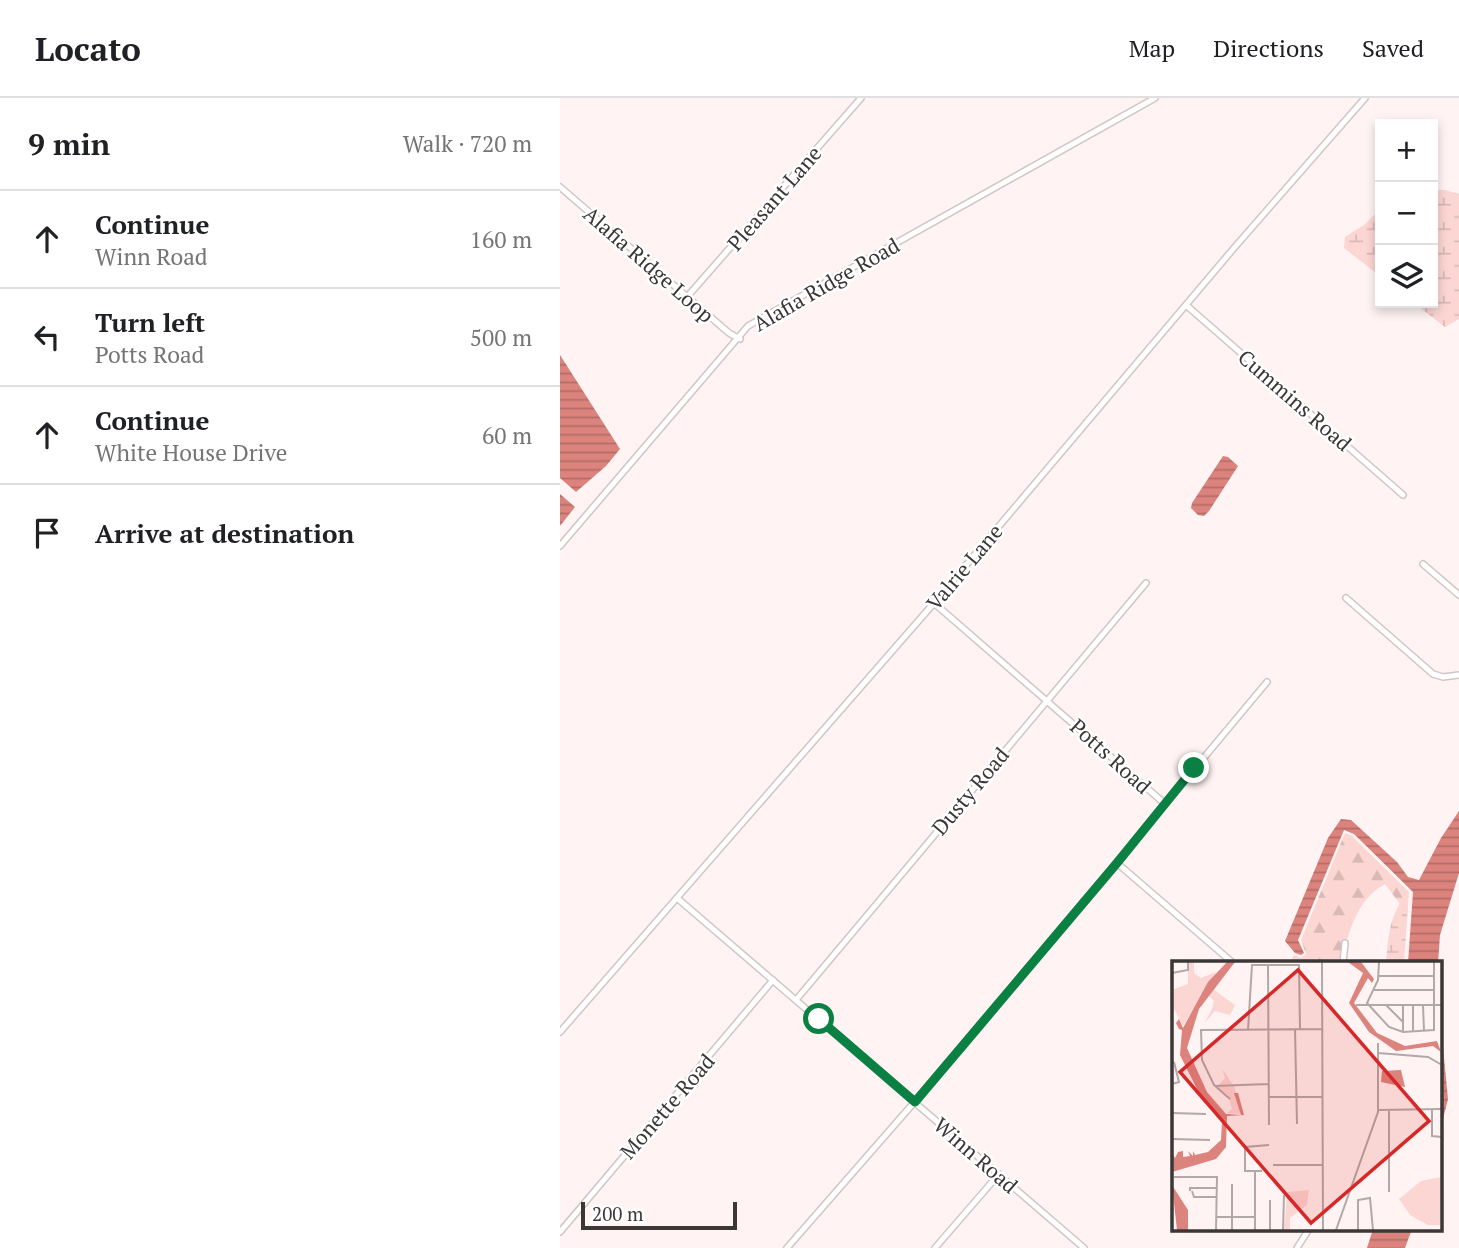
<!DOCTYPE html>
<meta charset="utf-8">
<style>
:root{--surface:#fff;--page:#f2f2f2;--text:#202124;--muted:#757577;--line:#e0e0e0}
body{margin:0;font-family:"PT Serif",serif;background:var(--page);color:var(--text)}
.controls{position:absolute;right:21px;top:21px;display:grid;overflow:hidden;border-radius:0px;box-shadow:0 4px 10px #0003}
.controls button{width:63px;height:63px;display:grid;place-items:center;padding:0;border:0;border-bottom:2px solid var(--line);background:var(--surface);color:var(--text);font:35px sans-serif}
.scale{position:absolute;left:21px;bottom:18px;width:156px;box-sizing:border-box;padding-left:7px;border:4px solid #3b3737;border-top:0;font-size:19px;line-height:24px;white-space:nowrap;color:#3b3737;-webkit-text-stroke:5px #fff;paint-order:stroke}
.stop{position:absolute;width:21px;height:21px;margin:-16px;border:5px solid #0b8043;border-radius:50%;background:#fff}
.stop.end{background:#0b8043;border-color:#fff;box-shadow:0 2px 7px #0008}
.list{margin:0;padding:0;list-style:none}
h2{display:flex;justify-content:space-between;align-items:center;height:91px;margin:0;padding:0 28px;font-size:30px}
h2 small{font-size:23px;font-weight:400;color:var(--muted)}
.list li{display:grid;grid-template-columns:46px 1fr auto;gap:21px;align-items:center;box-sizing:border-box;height:98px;padding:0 28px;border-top:2px solid var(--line)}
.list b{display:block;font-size:26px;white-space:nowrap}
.list p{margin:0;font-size:23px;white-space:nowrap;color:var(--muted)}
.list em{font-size:23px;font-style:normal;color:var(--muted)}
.icon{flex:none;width:38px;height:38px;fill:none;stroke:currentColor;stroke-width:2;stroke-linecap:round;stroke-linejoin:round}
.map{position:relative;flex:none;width:899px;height:1150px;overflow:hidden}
header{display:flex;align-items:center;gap:42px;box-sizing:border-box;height:98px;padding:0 35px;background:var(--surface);border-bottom:2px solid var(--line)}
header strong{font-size:33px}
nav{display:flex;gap:38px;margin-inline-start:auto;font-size:24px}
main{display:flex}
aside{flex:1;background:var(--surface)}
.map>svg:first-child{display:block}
.forest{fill:url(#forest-firs)}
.wetland{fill:url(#wetland-marsh)}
.water{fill:url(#water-rules)}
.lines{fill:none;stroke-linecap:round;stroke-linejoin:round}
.street-casing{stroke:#d0c6c5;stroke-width:8}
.street{stroke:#fff;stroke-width:5}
.route{stroke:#0b8043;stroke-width:9}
.labels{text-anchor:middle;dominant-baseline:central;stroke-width:5;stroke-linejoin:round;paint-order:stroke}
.street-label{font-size:21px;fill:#3b3737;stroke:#fff}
.inset-road{fill:none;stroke:#b1a8a8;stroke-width:2}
.view{fill:#d62828;fill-opacity:0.15;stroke:#d62828;stroke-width:3.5}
.inset-edge{fill:none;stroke:#3b3737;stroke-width:3.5}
</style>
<header>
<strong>Locato</strong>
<nav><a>Map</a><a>Directions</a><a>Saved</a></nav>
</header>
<main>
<aside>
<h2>9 min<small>Walk · 720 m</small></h2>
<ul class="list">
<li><svg class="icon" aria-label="ahead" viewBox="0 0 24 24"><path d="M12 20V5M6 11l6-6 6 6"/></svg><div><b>Continue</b><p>Winn Road</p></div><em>160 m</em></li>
<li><svg class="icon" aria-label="left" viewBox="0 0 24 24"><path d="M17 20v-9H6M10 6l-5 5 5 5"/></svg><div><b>Turn left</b><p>Potts Road</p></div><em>500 m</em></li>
<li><svg class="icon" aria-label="ahead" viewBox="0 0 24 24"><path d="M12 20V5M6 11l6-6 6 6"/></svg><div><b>Continue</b><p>White House Drive</p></div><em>60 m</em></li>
<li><svg class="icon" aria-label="arrive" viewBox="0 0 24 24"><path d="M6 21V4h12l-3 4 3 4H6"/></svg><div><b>Arrive at destination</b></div></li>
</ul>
</aside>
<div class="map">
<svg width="899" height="1150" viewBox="0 0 899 1150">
<defs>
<pattern id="forest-firs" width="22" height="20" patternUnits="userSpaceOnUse" patternTransform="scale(1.75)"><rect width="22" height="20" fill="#fcd6d3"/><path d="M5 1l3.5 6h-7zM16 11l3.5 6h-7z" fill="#d9b8b6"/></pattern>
<pattern id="wetland-marsh" width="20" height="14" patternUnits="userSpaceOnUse" patternTransform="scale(1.75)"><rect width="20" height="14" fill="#fcd6d3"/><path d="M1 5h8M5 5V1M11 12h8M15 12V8" fill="none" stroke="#d9b8b6"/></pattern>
<pattern id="water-rules" width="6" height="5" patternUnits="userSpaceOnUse" patternTransform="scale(1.75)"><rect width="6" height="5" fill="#dc837d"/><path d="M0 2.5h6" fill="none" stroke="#b46c67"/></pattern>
</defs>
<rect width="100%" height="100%" fill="#fff4f3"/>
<!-- forest -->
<path class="forest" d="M785,735L792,738L849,794L840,806L825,786C795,802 791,835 778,865H730L734,857L741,860L746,856L741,842Z"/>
<!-- wetland -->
<g class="wetland">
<polygon points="873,92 885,92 899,96 899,221 885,229 854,205 873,205"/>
<polygon points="820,111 820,178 784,150 785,139 805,126"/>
<path d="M849,794L844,865H826C828,840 830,812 849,794Z"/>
</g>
<!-- water -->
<g class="water">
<polygon points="0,257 60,351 46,368 16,394 0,380"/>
<polygon points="663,358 668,359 678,368 649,413 644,418 638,417 631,410 632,405"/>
<polygon points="0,396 15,409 0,428"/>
<polygon points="899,713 899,775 880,837 878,865 848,865 853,794 794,736 784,732 738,842 744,855 741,857 735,855 725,843 768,740 781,721 791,722 837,764 848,779 859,782 881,740"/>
<polygon points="880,918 888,1001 880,1033"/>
<polygon points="813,1131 852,1131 845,1150 807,1150"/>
</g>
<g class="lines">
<!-- street casing -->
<g class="street-casing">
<g id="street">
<polyline points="0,89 169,235 180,241"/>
<polyline points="127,199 301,0"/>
<polyline points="626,207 843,397"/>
<polyline points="0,448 188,228 595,0"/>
<polyline points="863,466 899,497"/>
<polyline points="786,500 873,576 883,579 899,577"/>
<polyline points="374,505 604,705"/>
<polyline points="557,765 673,865"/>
<polyline points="117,800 524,1150"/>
<polyline points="783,865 785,845"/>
<polyline points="236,902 586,485"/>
<polyline points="0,934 374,505 674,150 805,0"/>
<polyline points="0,1134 213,882"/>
<polyline points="227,1150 406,945 707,584"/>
<polyline points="375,1150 439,1076"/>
<polyline points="737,1150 749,1131"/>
</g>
</g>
<!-- street -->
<use href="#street" class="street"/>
</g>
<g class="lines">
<!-- route -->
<polyline class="route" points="259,921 355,1004 557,765 634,670"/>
</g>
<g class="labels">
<!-- street labels -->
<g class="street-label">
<text transform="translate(214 100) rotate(-49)">Pleasant Lane</text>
<text transform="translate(89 166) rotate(41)">Alafia Ridge Loop</text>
<text transform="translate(266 186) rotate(-30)">Alafia Ridge Road</text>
<text transform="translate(735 302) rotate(41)">Cummins Road</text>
<text transform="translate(404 469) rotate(-50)">Valrie Lane</text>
<text transform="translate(551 658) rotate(42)">Potts Road</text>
<text transform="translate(410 693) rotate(-50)">Dusty Road</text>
<text transform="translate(107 1008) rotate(-49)">Monette Road</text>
<text transform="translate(416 1057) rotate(41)">Winn Road</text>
</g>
</g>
<!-- overview -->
<g transform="translate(612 863)">
<rect width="270" height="270" fill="#fff4f3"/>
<path d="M50,108L62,125L70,153L55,152L60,148L56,134L45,126L53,117Z" fill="#fcd6d3"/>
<path d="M16,1H22V12L29,17L44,11L11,65L0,44V29L16,23ZM41,28L63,44L58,54L43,50L32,63L40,48L42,40L37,35ZM269,216L268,264H256L238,254L227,238L249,220ZM137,229L135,244L118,257V269H112L115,231Z" fill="#fcd6d3"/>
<path d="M55,1H63L27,48L15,87L35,131L54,153L69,154L62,132H66L72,154L55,155L54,186L44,198L0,211V192L3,197L6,191L11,190V196L18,195L16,190L21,195V190L23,194L36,191L49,179L50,160L26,130L8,94L10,69L7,68L4,62L7,58L11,67L36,21ZM176,1H189L202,18L200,22L196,17L182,42L205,72L233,85L265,80L269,91L261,85L224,90L197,71L177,42L191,12ZM229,109L233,126L209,121L210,110ZM0,224L16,249V269H5Z" fill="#dc837d"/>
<path class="inset-road" d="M150,1L151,269M207,1L206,19L195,42L217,66L231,71L262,69V1M96,4L97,164M0,12L16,9V1M207,15H262M201,29H262M184,44H270M214,44L231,61M241,44V70M251,44L252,70M123,68L125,163M76,69L80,4H127L128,68M231,71V44M206,92L256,96L270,104M0,123L7,121L2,101M43,125L96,123M97,136H150M58,138L42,124L30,99L29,69L150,68M260,148V175L270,176M206,149L270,148M0,152L34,153M0,178L38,179M101,204H151M83,210V269M90,210H73V186L97,184M2,216H45L44,269M60,223V269M18,230V227H45M20,230L22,236H45M217,231V148M98,239V269M45,256H83M111,269L112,234M164,269L206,151V82M186,269V239L198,237L201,269"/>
<path class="view" d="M126,9L257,160L139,262L8,111Z"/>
<rect width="270" height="270" class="inset-edge"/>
</g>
</svg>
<div class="controls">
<button>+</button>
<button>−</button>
<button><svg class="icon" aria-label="layers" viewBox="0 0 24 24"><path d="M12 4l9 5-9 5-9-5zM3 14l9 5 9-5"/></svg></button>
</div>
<div class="scale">200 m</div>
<div class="stop" style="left:259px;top:921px"></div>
<div class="stop end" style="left:634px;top:670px"></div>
</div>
</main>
